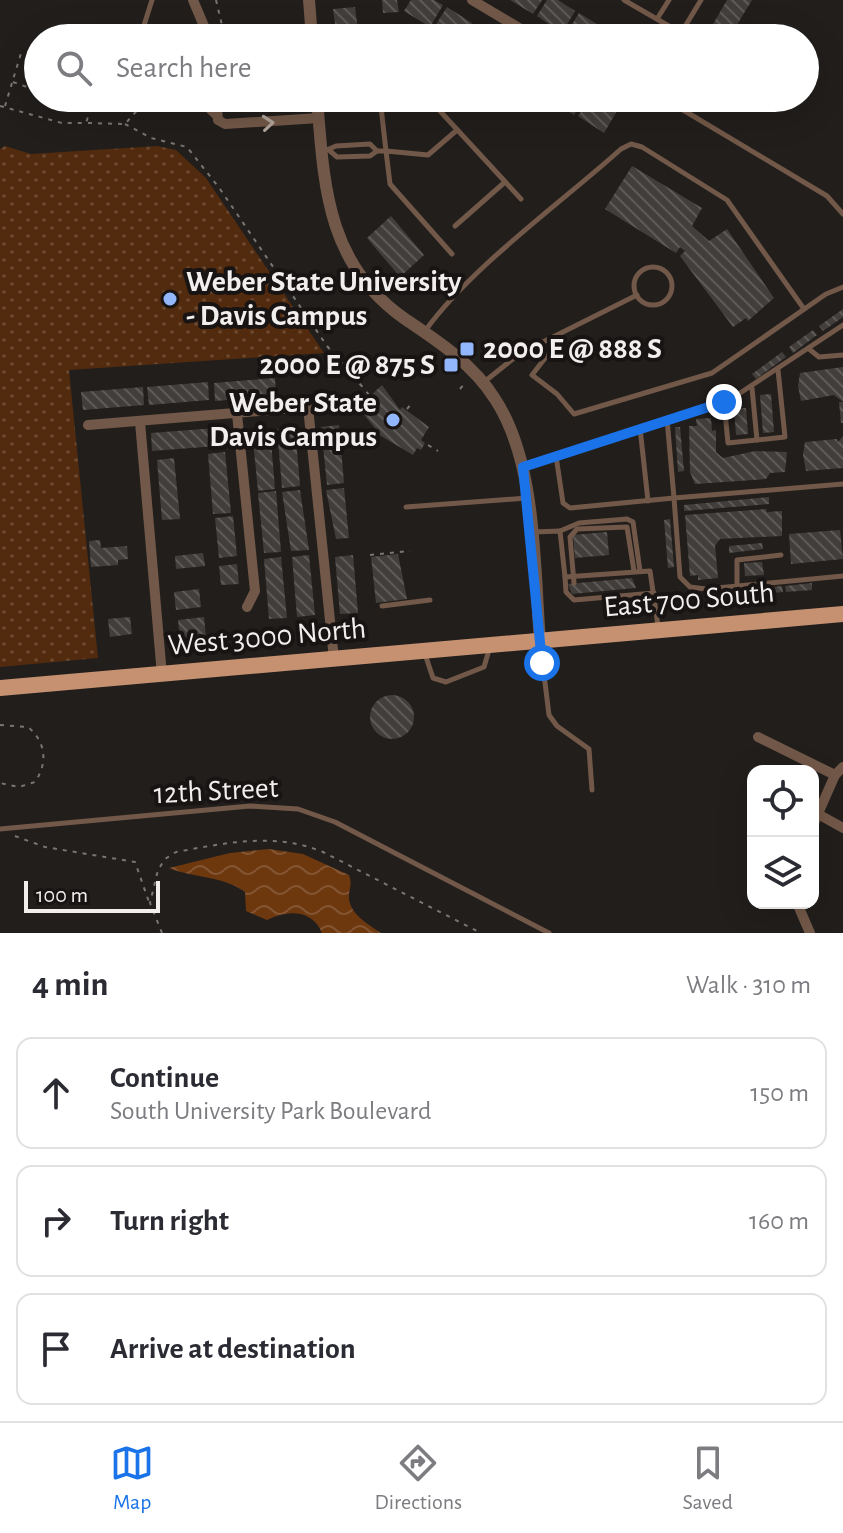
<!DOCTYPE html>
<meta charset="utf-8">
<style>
:root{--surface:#fff;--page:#f7f7f7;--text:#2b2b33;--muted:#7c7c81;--line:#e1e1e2;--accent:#1a73e8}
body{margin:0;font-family:"Alegreya Sans",sans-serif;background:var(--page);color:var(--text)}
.controls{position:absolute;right:24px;bottom:24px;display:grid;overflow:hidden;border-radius:16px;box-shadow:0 8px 32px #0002}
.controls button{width:72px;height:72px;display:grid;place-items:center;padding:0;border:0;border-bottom:2px solid var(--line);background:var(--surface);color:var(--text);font:40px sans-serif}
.scale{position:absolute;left:24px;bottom:20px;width:136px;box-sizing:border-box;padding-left:8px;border:4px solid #f1efed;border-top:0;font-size:22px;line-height:28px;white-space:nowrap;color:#f1efed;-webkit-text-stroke:6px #181413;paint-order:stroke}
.stop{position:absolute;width:24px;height:24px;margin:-18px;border:6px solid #1a73e8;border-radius:50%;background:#fff}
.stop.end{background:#1a73e8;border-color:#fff;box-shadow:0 2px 8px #0008}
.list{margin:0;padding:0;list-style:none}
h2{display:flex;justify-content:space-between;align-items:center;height:104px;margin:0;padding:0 32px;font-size:34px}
h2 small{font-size:26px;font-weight:400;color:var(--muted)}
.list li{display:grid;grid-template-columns:52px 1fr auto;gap:24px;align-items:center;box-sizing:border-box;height:112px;margin:0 16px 16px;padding:0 16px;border:2px solid var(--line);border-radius:16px}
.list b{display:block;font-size:30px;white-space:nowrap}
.list p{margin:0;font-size:26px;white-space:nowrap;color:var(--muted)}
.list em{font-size:26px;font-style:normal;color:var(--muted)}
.icon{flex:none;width:44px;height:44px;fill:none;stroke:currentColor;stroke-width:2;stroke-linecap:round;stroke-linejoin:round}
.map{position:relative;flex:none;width:843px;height:933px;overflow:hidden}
.search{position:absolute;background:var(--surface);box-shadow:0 8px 32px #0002;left:24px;right:24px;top:24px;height:88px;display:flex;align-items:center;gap:20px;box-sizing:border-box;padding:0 28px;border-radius:44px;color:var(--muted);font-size:30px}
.sheet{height:488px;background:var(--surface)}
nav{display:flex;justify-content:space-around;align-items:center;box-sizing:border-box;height:112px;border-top:2px solid var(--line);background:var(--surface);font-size:22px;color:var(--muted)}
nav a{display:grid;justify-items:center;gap:4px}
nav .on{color:var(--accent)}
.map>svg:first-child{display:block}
.grass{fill:url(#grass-dots)}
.water{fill:url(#water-waves)}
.building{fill:url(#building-back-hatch)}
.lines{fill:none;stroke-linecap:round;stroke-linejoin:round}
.path{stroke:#797775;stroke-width:2;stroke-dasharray:4 6;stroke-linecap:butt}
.service{stroke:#725848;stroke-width:5}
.minor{stroke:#725848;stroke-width:10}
.tertiary{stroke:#725848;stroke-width:12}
.primary{stroke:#c69171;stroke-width:16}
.oneway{stroke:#b2a49a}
.route{stroke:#1a73e8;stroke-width:10}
.poi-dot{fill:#92b7fd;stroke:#181413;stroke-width:3}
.labels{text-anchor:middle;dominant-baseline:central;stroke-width:8;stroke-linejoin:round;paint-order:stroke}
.poi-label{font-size:30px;font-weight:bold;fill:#f1efed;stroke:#181413;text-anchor:start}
.street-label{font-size:30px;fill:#f1efed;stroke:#181413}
</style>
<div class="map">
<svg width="843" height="933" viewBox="0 0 843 933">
<defs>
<pattern id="grass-dots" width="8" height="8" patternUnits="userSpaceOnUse" patternTransform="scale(2)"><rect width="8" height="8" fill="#522a0e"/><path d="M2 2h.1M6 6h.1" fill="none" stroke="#6b4931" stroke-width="1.8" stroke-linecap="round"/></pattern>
<pattern id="water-waves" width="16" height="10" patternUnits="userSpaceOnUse" patternTransform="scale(2)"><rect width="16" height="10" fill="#6e380f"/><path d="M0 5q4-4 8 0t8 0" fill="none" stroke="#835532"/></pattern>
<pattern id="building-back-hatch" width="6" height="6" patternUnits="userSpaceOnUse" patternTransform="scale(2)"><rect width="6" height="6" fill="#423e3c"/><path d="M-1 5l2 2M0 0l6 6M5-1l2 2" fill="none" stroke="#5e5a58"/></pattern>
</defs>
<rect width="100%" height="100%" fill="#211e1c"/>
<!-- grass -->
<polygon class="grass" points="5,146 31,154 157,146 176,150 206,178 324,353 69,370 98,658 0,667 0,149"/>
<!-- water -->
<path class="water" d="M269,849L303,854L349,875C352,883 350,886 349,894C347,913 368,924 381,933H322C312,909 287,910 267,920L246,911L245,892C224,876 193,878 169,868L230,853Z"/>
<!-- building -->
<g class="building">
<polygon points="382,0 397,0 399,12 383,13"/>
<polygon points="411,0 434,0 443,5 430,27 404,11"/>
<polygon points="510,0 542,0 533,14"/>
<polygon points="547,0 558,0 575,11 562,33 537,16"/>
<polygon points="727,0 752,0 729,38 705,38"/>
<polygon points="355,7 359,38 337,38 333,9"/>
<polygon points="447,7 472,23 463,38 448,38 433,29"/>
<polygon points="579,13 605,29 599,38 572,38 566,34"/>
<polygon points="476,26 495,38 468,38"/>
<polygon points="548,98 585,98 574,115"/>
<polygon points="590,98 617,111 604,133 578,116"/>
<polygon points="632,166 702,208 692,226 709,241 727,229 774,298 748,321 746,318 733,327 680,256 685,251 680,247 676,253 605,209"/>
<polygon points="391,216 424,255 400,277 367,238"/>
<polygon points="843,309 843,317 823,331 819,326"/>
<polygon points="813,330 817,335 793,353 789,347"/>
<polygon points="782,352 786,357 756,379 752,374"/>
<polygon points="843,367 843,423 841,423 839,402 843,402 834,395 801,401 798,386 800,373"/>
<polygon points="275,378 276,396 215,401 214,383"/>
<polygon points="208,382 209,400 149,405 147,387"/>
<polygon points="382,385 400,410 402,407 429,427 421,440 425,443 421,450 417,448 413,455 381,436 358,407"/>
<polygon points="143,387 144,405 83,410 81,392"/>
<polygon points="771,394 774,432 763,433 760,395"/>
<polygon points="734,408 746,408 748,434 736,435"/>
<polygon points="711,418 712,431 716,430 716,452 723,458 755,451 787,452 785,472 770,473 766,479 695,484 690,472 689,426 697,426 696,419"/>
<polygon points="339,425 344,483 327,485 321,427"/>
<polygon points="295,427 300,486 282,488 277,429"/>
<polygon points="675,427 680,427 684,471 678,472"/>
<polygon points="216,428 217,446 152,451 151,433"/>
<polygon points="270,429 275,489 258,491 252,430"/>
<polygon points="843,436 843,468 806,471 803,455 805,442 837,439 838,442"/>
<polygon points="225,452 231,513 213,514 208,454"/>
<polygon points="174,458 180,519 162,520 157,460"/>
<polygon points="344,488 349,538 336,539 326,490"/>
<polygon points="300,490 309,550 291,551 282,492"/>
<polygon points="276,491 281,552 264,553 258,493"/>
<polygon points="769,497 769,504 684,511 684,505"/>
<polygon points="766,509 767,512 782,511 782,536 720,539 715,546 718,578 698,580 698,575 690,576 685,515"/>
<polygon points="233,516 237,556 219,558 215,518"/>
<polygon points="670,519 674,567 668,568 664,520"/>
<polygon points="840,530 843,559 791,564 789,534"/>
<polygon points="607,532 609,555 575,558 573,535"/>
<polygon points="100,540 101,548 127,546 128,559 118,560 118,565 91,567 89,541"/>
<polygon points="762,543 763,549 729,553 729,546"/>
<polygon points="203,553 205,566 176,569 175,556"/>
<polygon points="398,554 407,599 376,603 371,557"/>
<polygon points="309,555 315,615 297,617 292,557"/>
<polygon points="353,555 358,613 340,614 335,557"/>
<polygon points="281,557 287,618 269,619 264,559"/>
<polygon points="762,562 764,575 745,576 744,563"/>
<polygon points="237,564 239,584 221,585 219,566"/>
<polygon points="632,578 636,588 572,594 568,584"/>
<polygon points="812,583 812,590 786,592 785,586"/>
<polygon points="782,586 783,592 753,595 752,589"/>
<polygon points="199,589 201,607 176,610 174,592"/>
<polygon points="745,589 745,596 716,598 715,592"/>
<polygon points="130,617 132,634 110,637 108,619"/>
<polygon points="204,617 206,637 180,640 178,620"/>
<circle cx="392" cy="717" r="22"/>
</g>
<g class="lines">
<!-- path -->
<g class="path">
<polyline points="216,0 225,38"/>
<polyline points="13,82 38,91"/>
<polyline points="61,98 90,108"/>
<polyline points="150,98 166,103"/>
<polyline points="0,106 62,123 86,123 94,98"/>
<polyline points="5,106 22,50"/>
<polyline points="88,123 125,124 148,98"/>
<polyline points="125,124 151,138 187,147 220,189 327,346 366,391"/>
<polyline points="460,389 466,382"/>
<polyline points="369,395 366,391 369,387"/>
<polyline points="407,409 412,403"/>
<polyline points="428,445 438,451"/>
<polyline points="370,555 410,551"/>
<path d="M0,725L28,727C46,742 48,763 35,782L19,787L0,783"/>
<polyline points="15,836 45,847 135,862 149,902"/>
<path d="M162,933L150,903L158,870L165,859L176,852C226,843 274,832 323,852L481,933"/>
</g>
<!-- service -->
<g class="service">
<polyline points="624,0 681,33 701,0"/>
<polyline points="657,19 669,0"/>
<polyline points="185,29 188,38"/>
<polyline points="140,38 152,0"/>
<polyline points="195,98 215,117"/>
<polyline points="380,98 386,151 428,155 457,130"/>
<polyline points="428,98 521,199"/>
<polyline points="663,98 827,196 843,214"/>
<polyline points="330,151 337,157 370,156 377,151"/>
<polyline points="322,152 336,146 370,144 377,151 386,151 390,184 452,254"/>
<polyline points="455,226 505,182"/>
<circle cx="653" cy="286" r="19"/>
<path d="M425,331C471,267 561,203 621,149L631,144L642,147L727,200L804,309"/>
<polyline points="809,349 819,357 843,355"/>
<polyline points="549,353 532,375 557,394 574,414 712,373 826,294 843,287"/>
<polyline points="484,382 519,354 637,295"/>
<polyline points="752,388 757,440"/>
<polyline points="724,402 728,443 785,437 778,370"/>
<polyline points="640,428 648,501"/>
<polyline points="556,456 563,503 570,508 674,498 667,419"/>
<polyline points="523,467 731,399 843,325"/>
<polyline points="843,484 674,498 680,577 690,587 706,589 843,576"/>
<polyline points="406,507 527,498"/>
<polyline points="560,531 579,523 627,519 633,522 640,571"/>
<polyline points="534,532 560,531 565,577 650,571 658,626"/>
<polyline points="565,577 566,592 574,600 654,593"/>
<polyline points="574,583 570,537 577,529 627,527 634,571"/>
<polyline points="737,586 737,560 781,555"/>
<polyline points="382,606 430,600"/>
<polyline points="540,642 549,715 557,726 589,749 592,790"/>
<polyline points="425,654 433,678 446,682 484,667 489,650"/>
<polyline points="0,829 250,806 298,809 335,822 549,933"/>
</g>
<!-- minor -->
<g class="minor">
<polyline points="193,0 209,38"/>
<polyline points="472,0 536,38"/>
<polyline points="216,98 218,120 225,124 319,118"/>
<polyline points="217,100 238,98"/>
<polyline points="237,414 255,591 247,607"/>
<polyline points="140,422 162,675"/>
<polyline points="88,425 308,407 334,659"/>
<polyline points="758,737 835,775"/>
<polyline points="818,814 843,828"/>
<polyline points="813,825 835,775 843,767"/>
<polyline points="797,903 810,933"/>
</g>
<!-- tertiary -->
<g class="tertiary">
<polyline points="309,0 312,38"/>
<path d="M317,98C324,185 326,264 405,319C438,341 474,365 495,399C537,463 534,566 540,641"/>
</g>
<!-- primary -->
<polyline class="primary" points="0,688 843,614"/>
</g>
<!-- one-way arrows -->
<defs><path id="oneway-chevron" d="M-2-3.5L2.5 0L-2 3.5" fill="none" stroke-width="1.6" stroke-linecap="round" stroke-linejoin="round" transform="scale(2)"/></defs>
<use class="oneway" href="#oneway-chevron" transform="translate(268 123) rotate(-5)"/>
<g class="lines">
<!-- route -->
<polyline class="route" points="542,663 523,467 724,402"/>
</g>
<!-- markers -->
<g class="poi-dot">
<circle cx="170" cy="299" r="8"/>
<rect x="459" y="341" width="16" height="16" rx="4"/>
<rect x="443" y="357" width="16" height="16" rx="4"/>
<circle cx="393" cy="420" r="8"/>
</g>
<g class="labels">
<!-- poi labels -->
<g class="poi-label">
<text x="186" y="282">Weber State University<tspan x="186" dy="34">- Davis Campus</tspan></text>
<text x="483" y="349">2000 E @ 888 S</text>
<text x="435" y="365" text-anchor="end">2000 E @ 875 S</text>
<text x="377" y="403" text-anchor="end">Weber State<tspan x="377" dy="34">Davis Campus</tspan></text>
</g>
<!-- street labels -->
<g class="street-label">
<text transform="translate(689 600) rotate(-5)">East 700 South</text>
<text transform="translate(267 637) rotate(-5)">West 3000 North</text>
<text transform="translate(216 791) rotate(-3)">12th Street</text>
</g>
</g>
</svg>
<div class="controls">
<button><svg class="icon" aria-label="locate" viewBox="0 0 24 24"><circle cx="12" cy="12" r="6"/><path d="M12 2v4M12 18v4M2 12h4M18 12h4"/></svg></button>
<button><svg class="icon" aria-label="layers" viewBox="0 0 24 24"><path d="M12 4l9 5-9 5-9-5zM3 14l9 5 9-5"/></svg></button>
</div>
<div class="scale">100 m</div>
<div class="stop" style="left:542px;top:663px"></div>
<div class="stop end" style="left:724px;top:402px"></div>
<div class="search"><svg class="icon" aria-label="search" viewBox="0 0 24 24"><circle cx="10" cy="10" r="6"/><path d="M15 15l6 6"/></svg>Search here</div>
</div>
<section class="sheet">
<h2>4 min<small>Walk · 310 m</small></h2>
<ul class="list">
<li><svg class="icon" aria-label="ahead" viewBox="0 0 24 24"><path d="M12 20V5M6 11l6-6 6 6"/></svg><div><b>Continue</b><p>South University Park Boulevard</p></div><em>150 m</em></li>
<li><svg class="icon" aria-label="right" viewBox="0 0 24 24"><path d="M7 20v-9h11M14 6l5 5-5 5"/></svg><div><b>Turn right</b></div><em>160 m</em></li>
<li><svg class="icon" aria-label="arrive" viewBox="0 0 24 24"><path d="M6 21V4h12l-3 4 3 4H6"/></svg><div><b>Arrive at destination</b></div></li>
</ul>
</section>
<nav>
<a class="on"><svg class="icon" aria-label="map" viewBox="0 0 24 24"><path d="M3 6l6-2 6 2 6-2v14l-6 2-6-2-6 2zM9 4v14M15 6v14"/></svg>Map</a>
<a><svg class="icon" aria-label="directions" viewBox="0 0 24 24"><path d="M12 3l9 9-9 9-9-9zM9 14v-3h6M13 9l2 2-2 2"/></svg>Directions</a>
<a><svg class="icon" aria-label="saved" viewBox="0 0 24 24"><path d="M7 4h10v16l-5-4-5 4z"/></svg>Saved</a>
</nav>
